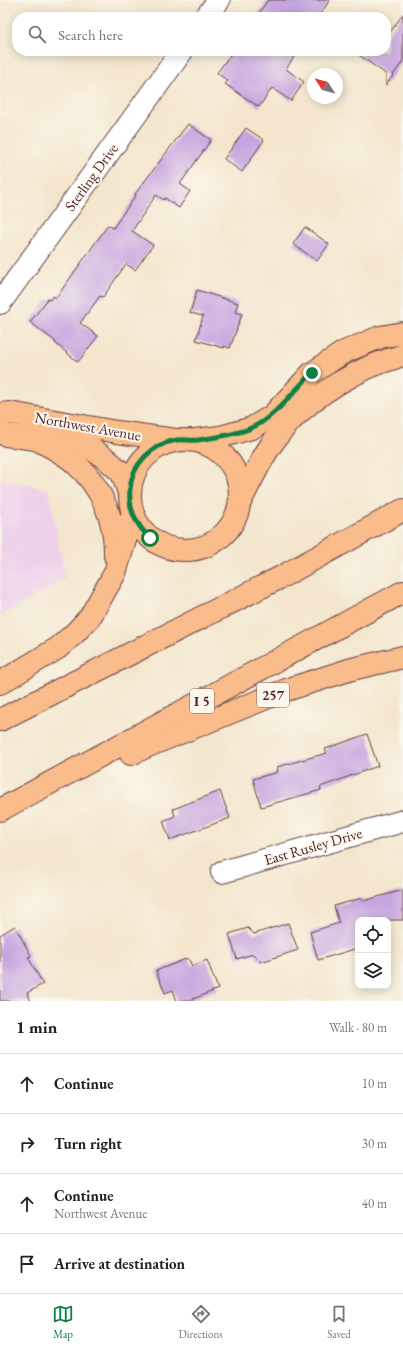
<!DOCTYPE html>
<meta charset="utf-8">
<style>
:root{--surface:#fff;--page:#f2f2f2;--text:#222;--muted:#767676;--line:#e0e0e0;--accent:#0b8043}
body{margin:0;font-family:"EB Garamond",serif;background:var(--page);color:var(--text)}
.controls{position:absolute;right:12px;bottom:12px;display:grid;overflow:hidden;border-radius:8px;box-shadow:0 2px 10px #0003}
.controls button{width:36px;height:36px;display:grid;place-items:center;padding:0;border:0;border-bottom:1px solid var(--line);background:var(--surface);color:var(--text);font:20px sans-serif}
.compass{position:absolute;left:307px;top:68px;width:36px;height:36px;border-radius:50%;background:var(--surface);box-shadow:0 2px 10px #0003;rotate:306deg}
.stop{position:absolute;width:12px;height:12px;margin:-9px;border:3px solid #0b8043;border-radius:50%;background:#fff}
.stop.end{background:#0b8043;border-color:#fff;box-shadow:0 1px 4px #0008}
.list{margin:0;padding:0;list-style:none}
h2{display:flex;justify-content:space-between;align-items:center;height:52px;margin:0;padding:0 16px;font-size:17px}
h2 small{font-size:13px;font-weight:400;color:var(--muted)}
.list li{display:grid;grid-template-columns:26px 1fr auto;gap:12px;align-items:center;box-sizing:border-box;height:60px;padding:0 16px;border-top:1px solid var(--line)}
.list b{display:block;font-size:15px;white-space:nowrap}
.list p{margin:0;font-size:13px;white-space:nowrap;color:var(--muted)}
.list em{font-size:13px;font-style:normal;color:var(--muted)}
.icon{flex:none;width:22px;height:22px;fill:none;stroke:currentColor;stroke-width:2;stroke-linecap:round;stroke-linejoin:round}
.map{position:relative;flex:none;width:403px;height:1001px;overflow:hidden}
.search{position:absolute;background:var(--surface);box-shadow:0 2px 10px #0003;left:12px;right:12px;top:12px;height:44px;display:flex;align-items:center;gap:10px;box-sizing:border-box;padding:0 14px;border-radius:16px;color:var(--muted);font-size:15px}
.sheet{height:292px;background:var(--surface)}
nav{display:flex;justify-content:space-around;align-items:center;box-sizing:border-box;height:56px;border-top:1px solid var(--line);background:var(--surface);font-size:11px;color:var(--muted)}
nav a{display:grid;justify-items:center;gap:2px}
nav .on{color:var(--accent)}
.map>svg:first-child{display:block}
.built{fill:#edd0e9}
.building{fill:#c5a5df}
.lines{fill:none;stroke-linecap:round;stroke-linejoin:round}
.minor-casing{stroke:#633d43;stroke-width:24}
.major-casing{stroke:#633d43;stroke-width:24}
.highway-casing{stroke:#633d43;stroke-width:24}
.minor{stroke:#fff;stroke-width:22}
.major{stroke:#f9bc8a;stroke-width:22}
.highway{stroke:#f9bc8a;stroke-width:22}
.route{stroke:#0b8043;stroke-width:5}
.labels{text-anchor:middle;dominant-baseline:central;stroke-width:4;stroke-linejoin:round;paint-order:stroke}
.shield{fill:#fbf7ec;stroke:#7f6065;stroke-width:1}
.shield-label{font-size:14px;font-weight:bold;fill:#4a1f2b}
.street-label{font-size:15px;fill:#4a1f2b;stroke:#fbf7ec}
</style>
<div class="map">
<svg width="403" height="1001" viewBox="0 0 403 1001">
<rect width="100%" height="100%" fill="#fbf7ec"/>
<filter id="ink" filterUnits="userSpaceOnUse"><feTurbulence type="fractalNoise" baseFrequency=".025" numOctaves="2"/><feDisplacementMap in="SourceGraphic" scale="8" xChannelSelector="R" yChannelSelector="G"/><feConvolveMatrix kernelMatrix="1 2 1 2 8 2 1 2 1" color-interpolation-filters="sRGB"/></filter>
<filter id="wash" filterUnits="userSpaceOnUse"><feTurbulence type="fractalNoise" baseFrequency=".012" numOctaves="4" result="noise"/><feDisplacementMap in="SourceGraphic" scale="16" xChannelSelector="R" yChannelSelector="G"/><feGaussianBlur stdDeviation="0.9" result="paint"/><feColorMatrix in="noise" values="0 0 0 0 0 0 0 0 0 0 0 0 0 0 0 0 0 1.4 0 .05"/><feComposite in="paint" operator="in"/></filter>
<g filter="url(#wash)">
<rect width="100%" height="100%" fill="#f3e6cd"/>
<!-- built -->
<polygon class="built" points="0,479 49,489 65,579 0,617"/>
<g id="blocks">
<!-- building -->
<g class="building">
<polygon points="268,0 330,0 318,17 256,17"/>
<polygon points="403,14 403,61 386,85 386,74 353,51 386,51 386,38"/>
<polygon points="233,51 298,51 286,69 304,82 291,101 272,88 259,107 225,84 228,81 217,73"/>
<polygon points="188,124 211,140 180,184 190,191 179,208 165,198 164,200 156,195 132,231 153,245 135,270 126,264 103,297 100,296 80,323 98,336 78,362 55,343 56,342 30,322 48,299 50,300 53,296 56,298 108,225 113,228 136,195 135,194"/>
<polygon points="246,128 264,140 242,172 224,159"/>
<polygon points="305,227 329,244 317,261 293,244"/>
<polygon points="197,290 238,303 235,312 242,314 230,348 224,346 224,348 196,340 203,316 190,313"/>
<polygon points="367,734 378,766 320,787 321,790 261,807 253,779 278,772 277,767 327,753 325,749"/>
<polygon points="220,791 230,818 170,840 163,821 175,816 173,809"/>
<polygon points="403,890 403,920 358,920 358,948 318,960 310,932 339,923 334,906 362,898 363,901"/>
<polygon points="288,923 298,950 261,962 253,954 237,959 229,934 248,928 254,934"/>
<polygon points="15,926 31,956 28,957 43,984 27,993 31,1001 0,1001 0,935"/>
<polygon points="188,958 192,966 207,960 218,989 188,1001 177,1001 173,990 165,993 156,971"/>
</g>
</g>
</g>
<g filter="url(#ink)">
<use href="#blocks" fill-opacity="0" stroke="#633d43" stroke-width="1"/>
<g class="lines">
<!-- minor casing -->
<g class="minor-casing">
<g id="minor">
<polyline points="206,17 219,0"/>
<polyline points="0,303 182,51"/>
<polyline points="222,872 403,821"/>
</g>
</g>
<!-- major casing -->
<g class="major-casing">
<g id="major">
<polyline points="0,414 10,413 117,432 176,440"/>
<polyline points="0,433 6,435 87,446 105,458 122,473 130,496"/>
<circle cx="185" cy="495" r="55"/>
<polyline points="195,440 220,437 252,428 272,416 312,373 344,352 380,337 403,333"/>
<path d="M240,502C250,483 259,463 271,445C295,409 332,384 371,366C381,362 392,359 403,355"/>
</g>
</g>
<!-- highway casing -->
<g class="highway-casing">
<g id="highway">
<path d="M36,439C49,446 64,453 75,463C102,487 116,521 115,556"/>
<polyline points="0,683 58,648 74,634 90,617 115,573 133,514"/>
<polyline points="0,720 283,576 403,510"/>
<polyline points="131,754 148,746 286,690 352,669 403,657"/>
<polyline points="0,810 403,592"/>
</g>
</g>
<!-- minor -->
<use href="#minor" class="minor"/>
<!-- major -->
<use href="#major" class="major"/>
<!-- highway -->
<use href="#highway" class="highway"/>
</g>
</g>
<g class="lines" filter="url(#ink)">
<!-- route -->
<path class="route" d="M150,538C136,525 128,509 130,489C132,464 152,444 177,440C184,439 191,441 198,440C216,437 235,435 251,428C273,419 295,390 312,373"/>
</g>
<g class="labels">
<!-- shield labels -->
<g class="shield">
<rect x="257" y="683" width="32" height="24" rx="3"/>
<rect x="190" y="689" width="24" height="24" rx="3"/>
</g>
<g class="shield-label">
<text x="273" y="695">257</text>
<text x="202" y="701">I 5</text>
</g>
<!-- street labels -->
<g class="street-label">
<text transform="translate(91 177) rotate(-54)">Sterling Drive</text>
<text transform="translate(88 426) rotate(10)">Northwest Avenue</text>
<text transform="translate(313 846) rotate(-16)">East Rusley Drive</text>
</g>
</g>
</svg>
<div class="controls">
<button><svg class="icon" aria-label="locate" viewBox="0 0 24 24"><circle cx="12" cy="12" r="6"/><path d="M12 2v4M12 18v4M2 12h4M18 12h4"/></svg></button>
<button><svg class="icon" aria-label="layers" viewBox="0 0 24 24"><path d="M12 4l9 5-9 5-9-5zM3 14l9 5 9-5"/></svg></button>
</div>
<svg class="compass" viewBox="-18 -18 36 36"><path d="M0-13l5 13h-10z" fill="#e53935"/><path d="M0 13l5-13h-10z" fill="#767676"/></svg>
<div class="stop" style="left:150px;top:538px"></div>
<div class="stop end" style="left:312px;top:373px"></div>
<div class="search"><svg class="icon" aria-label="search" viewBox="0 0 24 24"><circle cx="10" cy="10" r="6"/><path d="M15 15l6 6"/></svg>Search here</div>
</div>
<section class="sheet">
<h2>1 min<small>Walk · 80 m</small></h2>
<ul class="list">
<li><svg class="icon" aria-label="ahead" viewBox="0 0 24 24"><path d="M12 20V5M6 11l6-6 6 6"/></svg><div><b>Continue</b></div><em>10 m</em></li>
<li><svg class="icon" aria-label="right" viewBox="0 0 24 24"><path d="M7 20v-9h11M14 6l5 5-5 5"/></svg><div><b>Turn right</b></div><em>30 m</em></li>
<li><svg class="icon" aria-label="ahead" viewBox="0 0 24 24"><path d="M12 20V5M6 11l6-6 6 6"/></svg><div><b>Continue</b><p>Northwest Avenue</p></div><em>40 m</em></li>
<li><svg class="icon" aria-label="arrive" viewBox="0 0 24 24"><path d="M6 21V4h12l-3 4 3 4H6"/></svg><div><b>Arrive at destination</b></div></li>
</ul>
</section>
<nav>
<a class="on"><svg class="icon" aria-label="map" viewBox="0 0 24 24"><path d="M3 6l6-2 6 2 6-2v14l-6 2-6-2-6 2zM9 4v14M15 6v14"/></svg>Map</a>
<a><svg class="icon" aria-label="directions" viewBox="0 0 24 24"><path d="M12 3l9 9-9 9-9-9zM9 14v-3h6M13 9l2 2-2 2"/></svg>Directions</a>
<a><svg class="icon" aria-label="saved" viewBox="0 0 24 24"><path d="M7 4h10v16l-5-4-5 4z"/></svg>Saved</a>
</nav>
